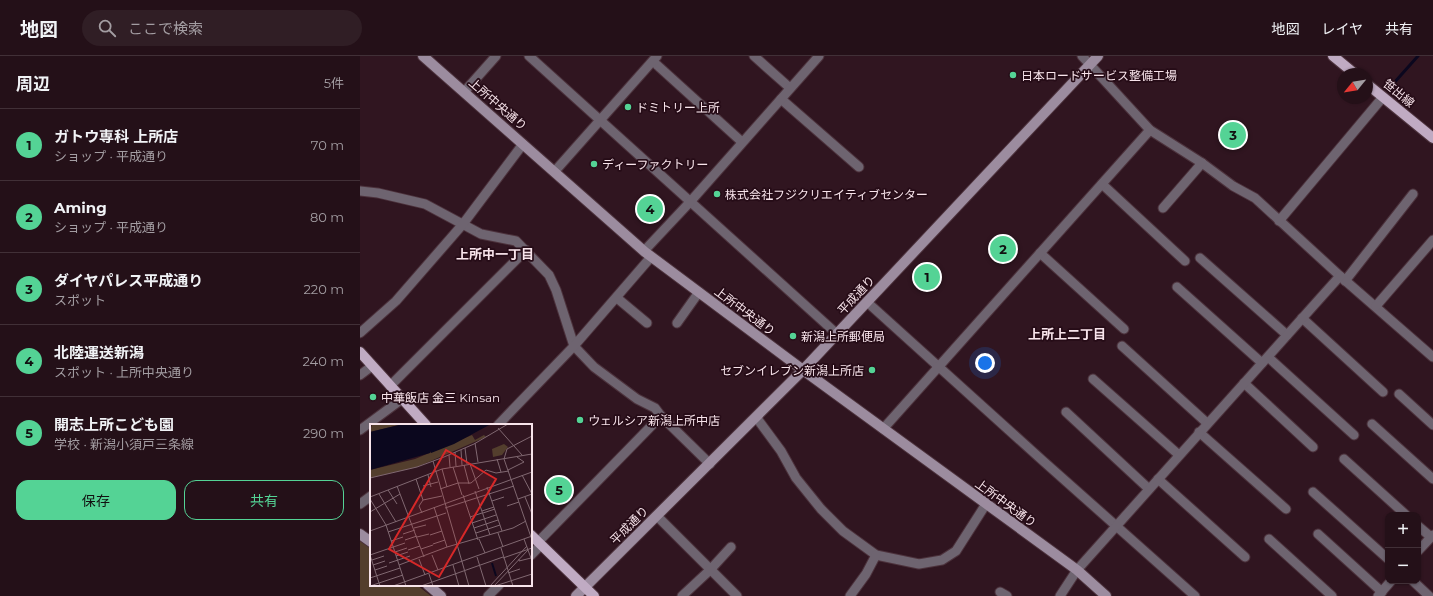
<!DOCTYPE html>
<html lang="ja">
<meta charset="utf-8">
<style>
:root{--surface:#241018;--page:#301e25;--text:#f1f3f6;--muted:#a39da2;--line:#413037;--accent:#54d395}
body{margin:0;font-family:Montserrat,"Noto Sans JP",sans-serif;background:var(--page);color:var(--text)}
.controls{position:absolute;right:12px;bottom:12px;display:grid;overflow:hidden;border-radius:8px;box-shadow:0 1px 3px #0004}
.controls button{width:36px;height:36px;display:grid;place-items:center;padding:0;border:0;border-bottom:1px solid var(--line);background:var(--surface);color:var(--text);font:20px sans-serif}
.compass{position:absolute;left:977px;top:12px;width:36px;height:36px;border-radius:50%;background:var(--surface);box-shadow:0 1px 3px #0004;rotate:240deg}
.you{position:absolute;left:625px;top:307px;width:14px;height:14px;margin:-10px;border:3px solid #fff;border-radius:50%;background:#1a73e8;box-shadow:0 0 0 6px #1a73e833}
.badge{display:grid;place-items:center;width:26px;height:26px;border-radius:50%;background:var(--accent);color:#111;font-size:13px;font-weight:700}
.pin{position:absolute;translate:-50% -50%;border:2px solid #fff;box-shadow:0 1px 4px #0006}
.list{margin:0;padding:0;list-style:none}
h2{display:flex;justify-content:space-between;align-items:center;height:52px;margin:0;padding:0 16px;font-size:17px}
h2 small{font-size:13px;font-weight:400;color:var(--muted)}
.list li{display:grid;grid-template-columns:26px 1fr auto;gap:12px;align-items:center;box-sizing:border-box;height:72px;padding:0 16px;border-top:1px solid var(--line)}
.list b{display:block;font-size:15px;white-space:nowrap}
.list p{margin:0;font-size:13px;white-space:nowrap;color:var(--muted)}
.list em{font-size:13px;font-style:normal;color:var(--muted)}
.actions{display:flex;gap:8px;padding:12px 16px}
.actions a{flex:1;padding:9px 0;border:1px solid var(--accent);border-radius:12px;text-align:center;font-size:14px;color:var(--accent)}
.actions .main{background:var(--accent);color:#111}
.icon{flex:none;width:22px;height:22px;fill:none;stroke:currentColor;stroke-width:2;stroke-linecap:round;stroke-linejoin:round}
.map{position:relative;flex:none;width:1073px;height:540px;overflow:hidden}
header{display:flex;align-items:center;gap:24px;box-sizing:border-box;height:56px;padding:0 20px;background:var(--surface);border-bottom:1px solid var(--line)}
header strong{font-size:19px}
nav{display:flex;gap:22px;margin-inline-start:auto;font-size:14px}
.search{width:280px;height:36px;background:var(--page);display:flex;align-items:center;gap:10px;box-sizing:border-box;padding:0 14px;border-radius:22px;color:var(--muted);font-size:15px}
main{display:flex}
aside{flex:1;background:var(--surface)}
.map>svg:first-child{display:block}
.green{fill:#533e2d}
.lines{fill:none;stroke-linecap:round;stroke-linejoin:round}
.stream{stroke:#0b071e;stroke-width:3}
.street-casing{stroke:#4c323c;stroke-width:11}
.secondary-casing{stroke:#4c323c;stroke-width:12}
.primary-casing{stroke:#4c323c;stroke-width:12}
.street{stroke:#6e6470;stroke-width:9}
.secondary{stroke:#9c8c9f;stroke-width:10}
.primary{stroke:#c0abc3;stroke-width:10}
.poi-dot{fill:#54d395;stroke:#260c17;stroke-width:1.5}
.labels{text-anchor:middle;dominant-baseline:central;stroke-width:3.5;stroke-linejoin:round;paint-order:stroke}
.poi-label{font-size:12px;fill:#f8e4eb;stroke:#260c17;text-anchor:start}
.street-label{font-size:12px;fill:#f8e4eb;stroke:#260c17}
.neighbourhood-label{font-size:13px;font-weight:bold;fill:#f8e4eb;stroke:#260c17}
.inset-river{fill:none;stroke:#0b071e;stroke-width:2}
.inset-road{fill:none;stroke:#806871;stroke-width:1}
.view{fill:#d62828;fill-opacity:0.15;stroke:#d62828;stroke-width:2}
.inset-edge{fill:none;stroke:#f8e4eb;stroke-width:2}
</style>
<header>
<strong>地図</strong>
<div class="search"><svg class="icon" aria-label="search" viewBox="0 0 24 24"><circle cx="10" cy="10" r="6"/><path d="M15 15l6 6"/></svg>ここで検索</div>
<nav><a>地図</a><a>レイヤ</a><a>共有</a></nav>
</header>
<main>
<aside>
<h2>周辺<small>5件</small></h2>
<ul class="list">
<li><span class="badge">1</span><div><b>ガトウ専科 上所店</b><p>ショップ · 平成通り</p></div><em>70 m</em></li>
<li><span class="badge">2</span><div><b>Aming</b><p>ショップ · 平成通り</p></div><em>80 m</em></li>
<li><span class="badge">3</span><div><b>ダイヤパレス平成通り</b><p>スポット</p></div><em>220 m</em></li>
<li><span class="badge">4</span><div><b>北陸運送新潟</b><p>スポット · 上所中央通り</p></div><em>240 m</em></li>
<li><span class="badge">5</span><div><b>開志上所こども園</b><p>学校 · 新潟小須戸三条線</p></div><em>290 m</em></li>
</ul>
<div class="actions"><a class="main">保存</a><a>共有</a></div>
</aside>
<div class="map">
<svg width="1073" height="540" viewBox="0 0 1073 540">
<rect width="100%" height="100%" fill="#301520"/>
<!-- green -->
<polygon class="green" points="0,484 11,493 11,529 57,529 71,540 0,540"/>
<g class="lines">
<!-- stream -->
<polyline class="stream" points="1033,28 1058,0"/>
<!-- street casing -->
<g class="street-casing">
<g id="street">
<polyline points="169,0 477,278"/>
<polyline points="394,0 430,32"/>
<polyline points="722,0 790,74 842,107 873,130 895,142 980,220 1073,301"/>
<polyline points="297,9 382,86"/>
<polyline points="104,36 136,0"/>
<polyline points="421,43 499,111"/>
<polyline points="195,115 297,0"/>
<polyline points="742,128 825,205"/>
<polyline points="0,135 18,137 65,148 121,178 156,185 189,219 196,234 214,290 234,311 277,343 295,352 301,360 350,408"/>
<polyline points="803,152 842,107"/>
<polyline points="919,165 1023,41"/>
<polyline points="284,195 330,146 459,0"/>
<polyline points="680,197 764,273"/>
<polyline points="840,202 927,279"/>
<polyline points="985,225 1053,138"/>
<polyline points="817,231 902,307"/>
<polyline points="257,242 287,267"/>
<polyline points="507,246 682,404 835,540"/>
<polyline points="1016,250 1073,184"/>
<polyline points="942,262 1023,336"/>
<polyline points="317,267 339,236"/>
<polyline points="0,277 36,245 103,168 163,88"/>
<polyline points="762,290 847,367"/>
<polyline points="908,301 994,379"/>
<polyline points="0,319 12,310"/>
<polyline points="733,323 819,399"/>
<polyline points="884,327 953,391"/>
<polyline points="30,330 166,194"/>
<polyline points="1039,338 1073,369"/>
<polyline points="706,356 789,433"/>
<polyline points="396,361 421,395 436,422 461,453 483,475 516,499 559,508 582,504 596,495 626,448"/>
<polyline points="1012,368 1073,423"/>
<polyline points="138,369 214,290 291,201"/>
<polyline points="523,373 790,74"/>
<polyline points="0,374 42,343"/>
<polyline points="839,376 926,453"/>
<polyline points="984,403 1046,459"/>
<polyline points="798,423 885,501"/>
<polyline points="953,436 1028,503"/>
<polyline points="0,448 11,440"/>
<polyline points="297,460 377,540"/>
<polyline points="1058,470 1071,481"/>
<polyline points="958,478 1022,536"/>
<polyline points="909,483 972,540"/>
<polyline points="178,486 301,360"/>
<polyline points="1058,495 1073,479"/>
<polyline points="171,499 181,489"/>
<polyline points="1053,525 1069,540"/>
<polyline points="640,536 647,540"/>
<polyline points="128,540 139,529"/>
<polyline points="322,540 350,514 371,491"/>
<polyline points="490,540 506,518 516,499"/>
<polyline points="700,540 717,514 980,220"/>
<polyline points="1018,540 1031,525"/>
</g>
</g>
<!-- secondary casing -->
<g class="secondary-casing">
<g id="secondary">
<polyline points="63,0 285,196 443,314 717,514 746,540"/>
<polyline points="0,478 11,486"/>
<polyline points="68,529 81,540"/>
<polyline points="216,540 443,314 738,0"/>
</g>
</g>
<!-- primary casing -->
<g class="primary-casing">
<g id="primary">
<polyline points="973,0 995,18"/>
<polyline points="1007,28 1073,82"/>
<polyline points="0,296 66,369"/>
<polyline points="171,479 234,540"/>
</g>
</g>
<!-- street -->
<use href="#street" class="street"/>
<!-- secondary -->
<use href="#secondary" class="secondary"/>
<!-- primary -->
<use href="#primary" class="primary"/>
</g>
<!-- markers -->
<g class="poi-dot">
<circle cx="653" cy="19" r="4"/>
<circle cx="268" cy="51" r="4"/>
<circle cx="234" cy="108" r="4"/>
<circle cx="357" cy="138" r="4"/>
<circle cx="433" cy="280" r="4"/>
<circle cx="512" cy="314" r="4"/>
<circle cx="13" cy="341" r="4"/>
<circle cx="220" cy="364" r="4"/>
</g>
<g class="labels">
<!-- poi labels -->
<g class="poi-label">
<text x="661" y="19">日本ロードサービス整備工場</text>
<text x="276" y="51">ドミトリー上所</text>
<text x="242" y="108">ディーファクトリー</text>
<text x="365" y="138">株式会社フジクリエイティブセンター</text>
<text x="441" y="280">新潟上所郵便局</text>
<text x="504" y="314" text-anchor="end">セブンイレブン新潟上所店</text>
<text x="21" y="341">中華飯店 金三 Kinsan</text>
<text x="228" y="364">ウェルシア新潟上所中店</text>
</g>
<!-- street labels -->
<g class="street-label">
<text transform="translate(1039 37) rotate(40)">笹出線</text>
<text transform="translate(138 48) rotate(41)">上所中央通り</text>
<text transform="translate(496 239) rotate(-47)">平成通り</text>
<text transform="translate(385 255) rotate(37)">上所中央通り</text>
<text transform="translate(646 447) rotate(36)">上所中央通り</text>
<text transform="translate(269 469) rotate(-45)">平成通り</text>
</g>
<!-- neighbourhood labels -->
<g class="neighbourhood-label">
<text x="135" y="198">上所中一丁目</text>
<text x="707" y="278">上所上二丁目</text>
</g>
</g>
<!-- overview -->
<g transform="translate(10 368)">
<rect width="162" height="162" fill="#301520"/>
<path d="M2,0H33L0,8ZM102,11L105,16L114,11L116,13L47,43L0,54V46L45,35ZM134,20L138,23L132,31L123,33L122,25Z" fill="#533e2d"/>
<path d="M33,0H121L84,20L61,29L60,27V29L0,46V8Z" fill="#0b071e"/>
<path class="inset-river" d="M122,139L126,152"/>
<path class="inset-road" d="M128,4L152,31M162,12L137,25L134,35L162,116M105,19L108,38M95,24L97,40M91,26L92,41M85,28L86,42M79,31L80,43M127,35L131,48M63,37L99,162M100,40L109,65M94,41L99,60M83,43L92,71M72,45L77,63M116,46L126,49L139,47M138,46L154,38L147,33M58,51L61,63M152,51L162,70M0,54L47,43L74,33L104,20L138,0M46,55L53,76M27,62L54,133M53,62L68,58M117,63L132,107M70,65L88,59H101L116,46M18,66L27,80M105,67L120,111M9,70L26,98M93,71L108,116M0,73L72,45L162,30M155,73L162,90M0,75L16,101L36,162M148,75L162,70M122,77L134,73M137,82L149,78M64,83L77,123M75,84L144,62M112,87L124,83M0,88L30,70M52,89L49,82L53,76L72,72M113,89L125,85M100,93L112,89M114,95L126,91M102,99L114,95M116,100L128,96M44,104L56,101M104,104L116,100M0,107L162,48M18,108L76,89M106,109L130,101M128,109L133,123M33,110L45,106M60,111L72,107M47,113L59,110M109,115L115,129M154,115L162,137M35,116L47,112M21,117L33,113M63,120L75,116M131,124L143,162M51,125L63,121M38,126L50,122M25,128L37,124M0,131L35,119M0,131L10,162M62,131L68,146M26,132L38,128M107,133L116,162M133,134L162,124M49,135L55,151M149,135V137L161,134M2,136L14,132M19,139L40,132M3,141L15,137M29,141L77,123L143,104L156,97M83,141L89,162M5,146L17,142M138,149L150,145M59,150L63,162M0,154L30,144M0,162L33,151M23,162L162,112M51,162L133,133M120,162L157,122M124,162L158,126M125,162L162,150"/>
<path class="view" d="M76,26L126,55L69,153L19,125Z"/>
<rect width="162" height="162" class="inset-edge"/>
</g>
</svg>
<div class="controls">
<button>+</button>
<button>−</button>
</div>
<svg class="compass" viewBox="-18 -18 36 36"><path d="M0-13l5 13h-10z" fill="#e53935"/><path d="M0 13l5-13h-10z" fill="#a39da2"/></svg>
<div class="you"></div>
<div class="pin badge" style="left:567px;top:221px">1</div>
<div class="pin badge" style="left:643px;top:193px">2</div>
<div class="pin badge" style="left:873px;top:79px">3</div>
<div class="pin badge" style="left:290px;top:153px">4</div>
<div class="pin badge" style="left:199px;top:434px">5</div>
</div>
</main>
